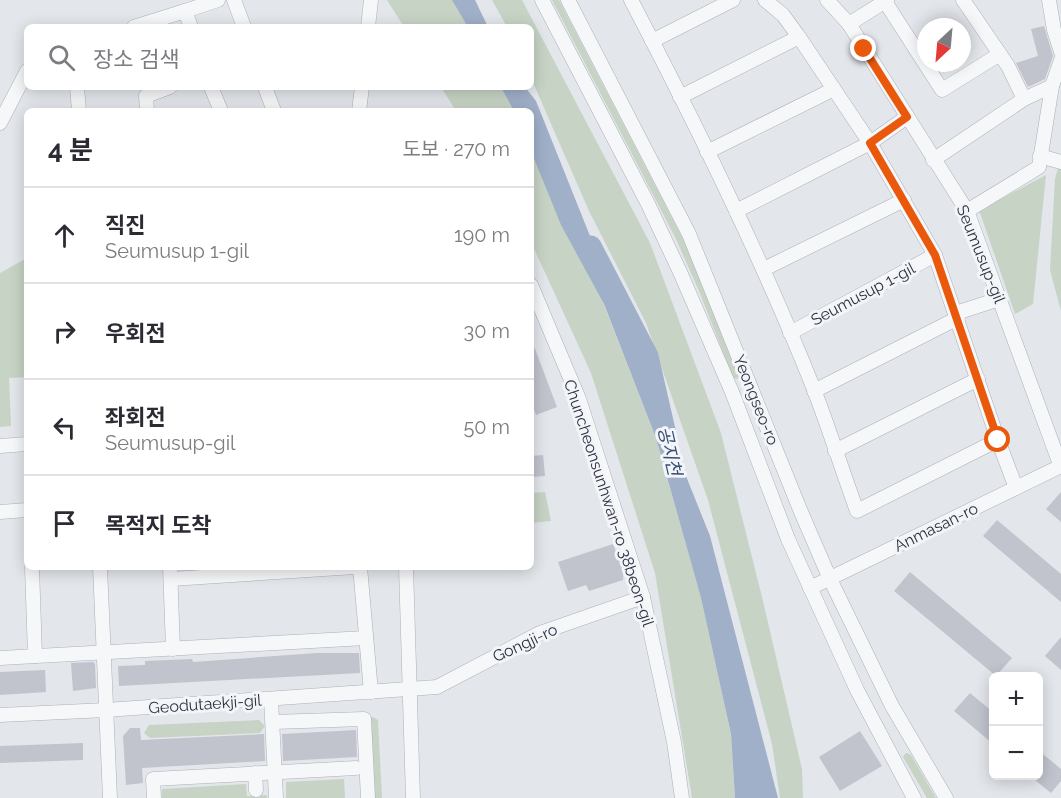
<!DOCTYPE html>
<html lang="ko">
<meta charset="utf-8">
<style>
:root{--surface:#fff;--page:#f2f2f3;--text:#2b2b33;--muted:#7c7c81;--line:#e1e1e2}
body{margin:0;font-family:Raleway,"Noto Sans KR",sans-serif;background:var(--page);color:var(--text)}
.controls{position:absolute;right:18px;bottom:18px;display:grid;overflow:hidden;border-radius:9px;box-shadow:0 3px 15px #0003}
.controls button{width:54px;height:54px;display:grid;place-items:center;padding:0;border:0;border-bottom:2px solid var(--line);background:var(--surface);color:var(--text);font:30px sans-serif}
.compass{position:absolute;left:917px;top:18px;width:54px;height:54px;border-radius:50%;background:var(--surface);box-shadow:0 3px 15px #0003;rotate:206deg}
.stop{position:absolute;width:18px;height:18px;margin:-14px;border:4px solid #ea580c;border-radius:50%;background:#fff}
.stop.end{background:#ea580c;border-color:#fff;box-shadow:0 2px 6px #0008}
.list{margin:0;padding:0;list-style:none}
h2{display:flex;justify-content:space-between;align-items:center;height:78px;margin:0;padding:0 24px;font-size:26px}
h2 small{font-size:20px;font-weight:400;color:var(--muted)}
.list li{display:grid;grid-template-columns:39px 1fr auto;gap:18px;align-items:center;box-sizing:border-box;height:96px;padding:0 24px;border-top:2px solid var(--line)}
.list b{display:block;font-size:22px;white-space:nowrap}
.list p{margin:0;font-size:20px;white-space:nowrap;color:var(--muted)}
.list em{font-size:20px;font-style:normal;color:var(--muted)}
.icon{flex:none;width:33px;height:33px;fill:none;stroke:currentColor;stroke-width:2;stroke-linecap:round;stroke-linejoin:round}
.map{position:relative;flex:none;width:1061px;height:798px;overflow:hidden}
.search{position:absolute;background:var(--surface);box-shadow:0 3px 15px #0003;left:24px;top:24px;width:510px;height:66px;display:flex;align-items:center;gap:15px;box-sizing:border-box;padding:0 21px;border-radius:9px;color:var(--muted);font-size:22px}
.panel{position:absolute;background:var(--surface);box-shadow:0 3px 15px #0003;left:24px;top:108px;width:510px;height:462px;border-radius:9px}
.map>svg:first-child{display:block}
.green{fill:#c7d4c5}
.water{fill:#a0b0c9}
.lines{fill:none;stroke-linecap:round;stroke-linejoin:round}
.river{stroke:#a0b0c9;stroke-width:21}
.building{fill:#c1c4cd}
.minor-casing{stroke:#acb0b9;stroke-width:15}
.minor{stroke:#f6f7f9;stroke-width:14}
.route{stroke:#ea580c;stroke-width:8}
.labels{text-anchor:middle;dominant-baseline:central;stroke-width:6;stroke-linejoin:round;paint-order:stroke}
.street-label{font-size:16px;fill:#2c3243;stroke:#f3f5f8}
.water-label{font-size:18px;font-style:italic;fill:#374d75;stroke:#f3f5f8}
</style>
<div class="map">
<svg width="1061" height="798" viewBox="0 0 1061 798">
<rect width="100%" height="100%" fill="#e3e6eb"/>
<!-- green -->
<g class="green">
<polygon points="387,0 465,0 479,27 404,27"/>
<polygon points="492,0 522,0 650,243 721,433 763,601 802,769 803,798 780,798 772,744 708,500 646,323 589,211 531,78 531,27 507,27"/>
<polygon points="552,0 559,0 682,237 706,291 740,377 737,379 734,378 732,375 699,291 676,239"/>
<polygon points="441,87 510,87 522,111 456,111"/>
<polygon points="531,128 549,164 656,438 701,598 731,734 735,798 692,798 655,573 591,373 531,242"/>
<polygon points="1061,157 1061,311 1050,270 1055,179"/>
<polygon points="1046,175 1033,304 1015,314 979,210"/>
<polygon points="27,256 27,377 9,378 11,426 0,427 0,273 25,259"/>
<polygon points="545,492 551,521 531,523 531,493"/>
<polygon points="373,717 378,720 382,798 372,798 370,718"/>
<polygon points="259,720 265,726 260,733 150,738 144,733 149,725"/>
<polygon points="907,753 911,755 936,798 927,798 903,757 905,754"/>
<polygon points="344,779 345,798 286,798 286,782"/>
<polygon points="246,784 247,796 267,795 267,798 162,798 162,789"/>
</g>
<!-- water -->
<g class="water">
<polygon points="452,0 475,0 488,27 468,27"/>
<polygon points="501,87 525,87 536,101 710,536 778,798 735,798 731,734 701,598 656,438 604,304 561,225 531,151 531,111 514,111"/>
</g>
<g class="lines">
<!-- river -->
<polyline class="river" points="591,246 648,356 667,439"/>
</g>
<!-- building -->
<g class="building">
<polygon points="1044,26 1053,56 1045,79 1028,87 1016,63 1038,56 1031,29"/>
<polygon points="532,341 557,407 536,415 531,401"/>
<polygon points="543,455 545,476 531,477 531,456"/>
<polygon points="1061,492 1061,522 1046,509"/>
<polygon points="997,520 1061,574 1061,602 983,536"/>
<polygon points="613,544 617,554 619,553 624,569 623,580 589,591 586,585 568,591 558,562"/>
<polygon points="910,572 1012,658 996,676 894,591"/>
<polygon points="1061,637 1061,670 1045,656"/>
<polygon points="317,653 359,653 360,673 119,686 118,666 145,665 145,661 192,659 193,662"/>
<polygon points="93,662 95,664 96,688 73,691 71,663"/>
<polygon points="45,670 46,692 0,695 0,672"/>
<polygon points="970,693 993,712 993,744 954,711"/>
<polygon points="130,728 140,728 141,740 264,734 265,761 142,768 143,783 126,785 123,736"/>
<polygon points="356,730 357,757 283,761 282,734"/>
<polygon points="860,731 882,766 840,791 819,757"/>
<polygon points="83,743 83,760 0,763 0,746"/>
<polygon points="1038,750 1061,769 1061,781 1051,793 1030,776 1038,776"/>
</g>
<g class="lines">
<!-- minor casing -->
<g class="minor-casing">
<g id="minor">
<polyline points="234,0 244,27"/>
<polyline points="542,0 648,204 680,272 732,392 788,539 857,690 914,798"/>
<polyline points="568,0 689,234 801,512 830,579 892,706 946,798"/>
<path d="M631,0C697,126 760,254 813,387C829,428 842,470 857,511L998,440L935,255L870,143L799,37L783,15L765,0"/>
<polyline points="827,0 849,24 967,211 1061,467"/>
<polyline points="884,0 942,90 1000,54"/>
<polyline points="1049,0 1054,30 1061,52"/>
<polyline points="849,24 887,0"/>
<polyline points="134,27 185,11"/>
<polyline points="191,27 185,11 218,0"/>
<polyline points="368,27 371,0"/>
<polyline points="652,41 733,0"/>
<polyline points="77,87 79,111"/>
<polyline points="211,87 221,111"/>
<polyline points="265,87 274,111"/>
<polyline points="680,97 799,37"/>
<polyline points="1024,99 1052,86"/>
<polyline points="147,111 146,96 170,87"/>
<polyline points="359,111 362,87"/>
<polyline points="0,123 27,71"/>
<polyline points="707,152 834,89"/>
<polyline points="1040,156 1061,162"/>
<polyline points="933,160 1024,99 1008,66 963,0"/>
<polyline points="736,211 870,143 907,117"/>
<polyline points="967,211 1039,167 1052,86 1061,60"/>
<polyline points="764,269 904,200"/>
<polyline points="531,285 579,399 643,597 674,742 682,798"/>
<polyline points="956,313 999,299"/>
<polyline points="790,333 935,255"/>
<polyline points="814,391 958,318"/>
<polyline points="998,440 1016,488"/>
<polyline points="0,446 27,444"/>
<polyline points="835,451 978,379"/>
<polyline points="0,512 27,510"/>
<polyline points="32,567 35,656"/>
<polyline points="100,567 110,798"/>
<polyline points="170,567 173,649"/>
<polyline points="360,567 371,692"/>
<polyline points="406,567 413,798"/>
<polyline points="171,579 355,567"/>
<polyline points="810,588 1061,466"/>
<polyline points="0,658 366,638"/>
<polyline points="271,699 276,798"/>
<polyline points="0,715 106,710 437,687 540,633 643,597"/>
<polyline points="273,722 364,719 368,798"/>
<polyline points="255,773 256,790"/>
<polyline points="154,798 153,779 356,768"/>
</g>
</g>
<!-- minor -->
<use href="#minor" class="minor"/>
</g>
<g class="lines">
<!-- route -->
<polyline class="route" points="864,49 907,117 870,143 935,255 998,440"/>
</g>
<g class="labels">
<!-- street labels -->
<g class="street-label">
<text transform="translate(981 254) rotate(68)">Seumusup-gil</text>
<text transform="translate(863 294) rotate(-28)">Seumusup 1-gil</text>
<text transform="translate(756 400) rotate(68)">Yeongseo-ro</text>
<text transform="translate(609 503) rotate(72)">Chuncheonsunhwan-ro 38beon-gil</text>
<text transform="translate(936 527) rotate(-26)">Anmasan-ro</text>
<text transform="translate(525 643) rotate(-25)">Gongji-ro</text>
<text transform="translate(205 704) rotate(-4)">Geodutaekji-gil</text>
</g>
<!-- water labels -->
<g class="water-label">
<text transform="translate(670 451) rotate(77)">공지천</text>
</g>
</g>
</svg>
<div class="controls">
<button>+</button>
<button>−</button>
</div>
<svg class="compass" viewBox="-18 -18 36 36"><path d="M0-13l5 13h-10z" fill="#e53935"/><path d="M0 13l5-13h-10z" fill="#7c7c81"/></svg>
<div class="stop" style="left:998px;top:440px"></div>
<div class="stop end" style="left:864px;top:49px"></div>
<div class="search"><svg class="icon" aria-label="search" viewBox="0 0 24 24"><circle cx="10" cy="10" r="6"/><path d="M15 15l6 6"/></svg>장소 검색</div>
<section class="panel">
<h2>4 분<small>도보 · 270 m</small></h2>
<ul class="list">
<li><svg class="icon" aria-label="ahead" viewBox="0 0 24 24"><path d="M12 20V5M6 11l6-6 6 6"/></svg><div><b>직진</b><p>Seumusup 1-gil</p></div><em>190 m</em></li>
<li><svg class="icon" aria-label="right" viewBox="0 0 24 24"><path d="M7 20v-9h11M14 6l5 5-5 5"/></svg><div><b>우회전</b></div><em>30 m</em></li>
<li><svg class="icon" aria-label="left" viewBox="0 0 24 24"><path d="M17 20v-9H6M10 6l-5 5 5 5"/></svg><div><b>좌회전</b><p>Seumusup-gil</p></div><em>50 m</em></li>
<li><svg class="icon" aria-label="arrive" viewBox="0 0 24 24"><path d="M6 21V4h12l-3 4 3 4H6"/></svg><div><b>목적지 도착</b></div></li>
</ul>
</section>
</div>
